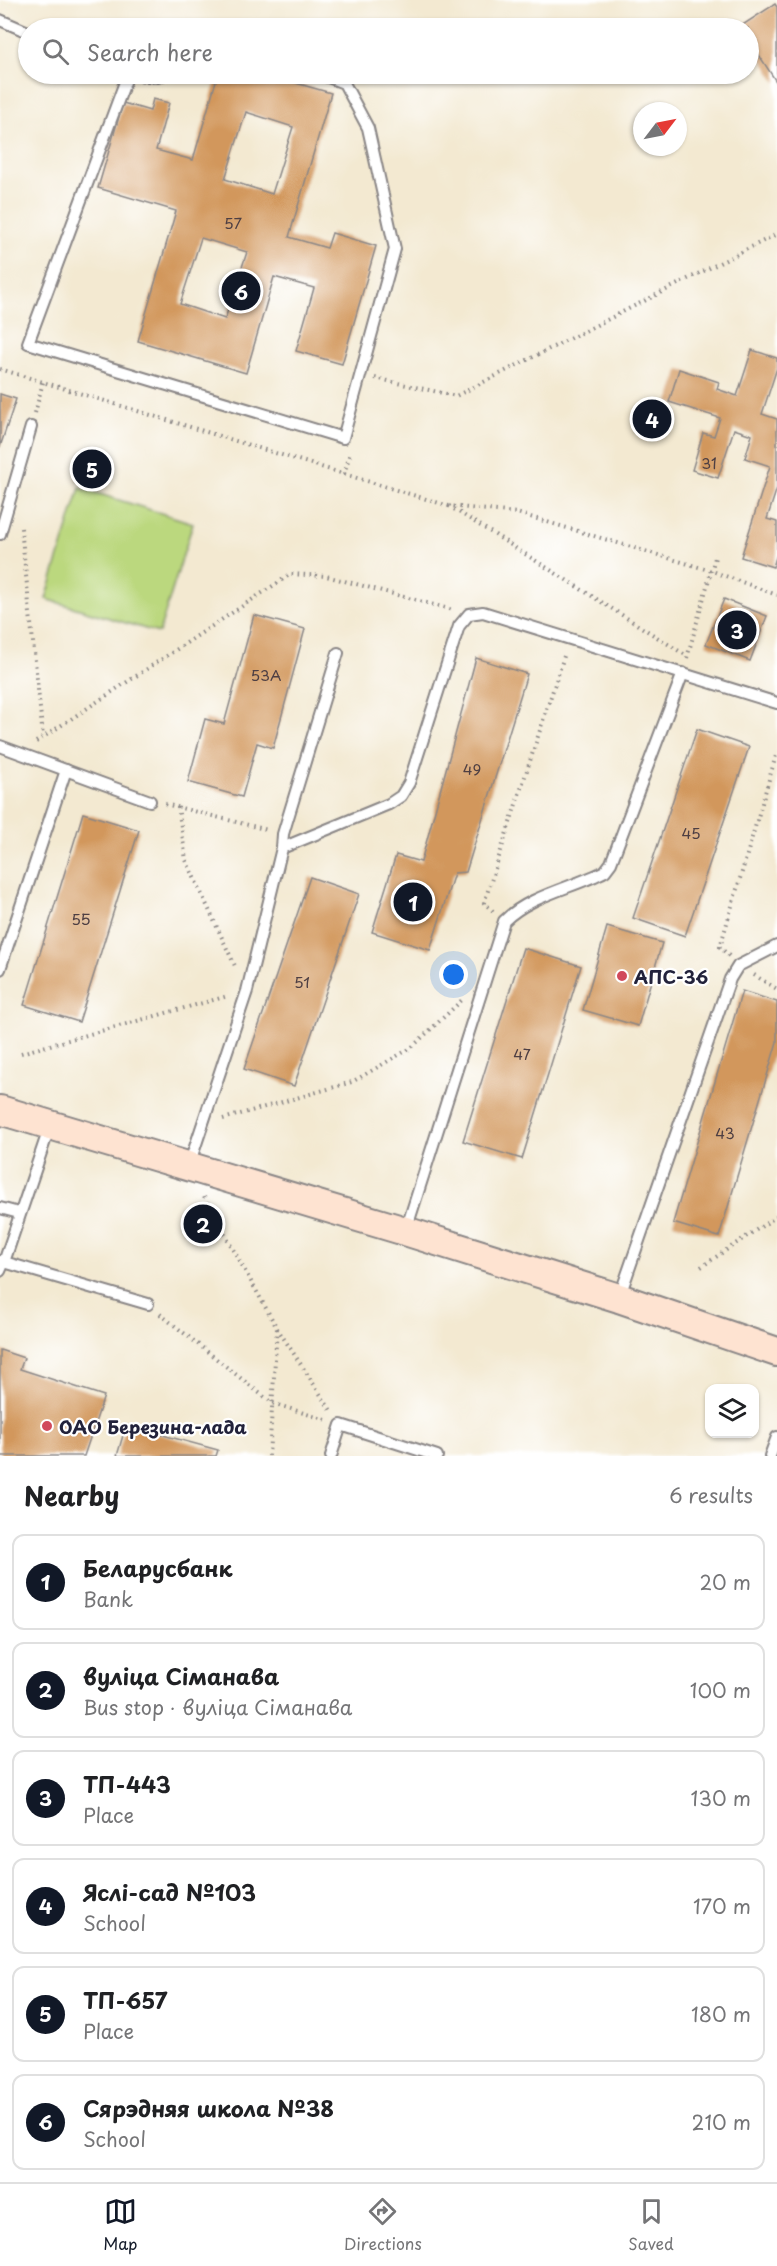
<!DOCTYPE html>
<meta charset="utf-8">
<style>
:root{--surface:#fff;--page:#f2f2f2;--text:#202124;--muted:#757577;--line:#e0e0e0;--accent:#111827}
body{margin:0;font-family:"Playpen Sans",sans-serif;background:var(--page);color:var(--text)}
.controls{position:absolute;right:18px;bottom:18px;display:grid;overflow:hidden;border-radius:12px;box-shadow:0 2px 4px #0004}
.controls button{width:54px;height:54px;display:grid;place-items:center;padding:0;border:0;border-bottom:2px solid var(--line);background:var(--surface);color:var(--text);font:30px sans-serif}
.compass{position:absolute;left:633px;top:102px;width:54px;height:54px;border-radius:50%;background:var(--surface);box-shadow:0 2px 4px #0004;rotate:58deg}
.you{position:absolute;left:454px;top:975px;width:21px;height:21px;margin:-15px;border:4px solid #fff;border-radius:50%;background:#1a73e8;box-shadow:0 0 0 9px #1a73e833}
.badge{display:grid;place-items:center;width:39px;height:39px;border-radius:50%;background:var(--accent);color:#fff;font-size:20px;font-weight:700}
.pin{position:absolute;translate:-50% -50%;border:3px solid #fff;box-shadow:0 2px 6px #0006}
.list{margin:0;padding:0;list-style:none}
h2{display:flex;justify-content:space-between;align-items:center;height:78px;margin:0;padding:0 24px;font-size:26px}
h2 small{font-size:20px;font-weight:400;color:var(--muted)}
.list li{display:grid;grid-template-columns:39px 1fr auto;gap:18px;align-items:center;box-sizing:border-box;height:96px;margin:0 12px 12px;padding:0 12px;border:2px solid var(--line);border-radius:12px}
.list b{display:block;font-size:22px;white-space:nowrap}
.list p{margin:0;font-size:20px;white-space:nowrap;color:var(--muted)}
.list em{font-size:20px;font-style:normal;color:var(--muted)}
.icon{flex:none;width:33px;height:33px;fill:none;stroke:currentColor;stroke-width:2;stroke-linecap:round;stroke-linejoin:round}
.map{position:relative;flex:none;width:777px;height:1456px;overflow:hidden}
.search{position:absolute;background:var(--surface);box-shadow:0 2px 4px #0004;left:18px;right:18px;top:18px;height:66px;display:flex;align-items:center;gap:15px;box-sizing:border-box;padding:0 21px;border-radius:33px;color:var(--muted);font-size:22px}
.sheet{height:726px;background:var(--surface)}
nav{display:flex;justify-content:space-around;align-items:center;box-sizing:border-box;height:84px;border-top:2px solid var(--line);background:var(--surface);font-size:16px;color:var(--muted)}
nav a{display:grid;justify-items:center;gap:3px}
nav .on{color:var(--accent)}
.map>svg:first-child{display:block}
.green{fill:#bbd87e;stroke:#6e7d5c;stroke-width:1.5}
.building{fill:#d2975b;fill-rule:evenodd}
.lines{fill:none;stroke-linecap:round;stroke-linejoin:round}
.service-casing{stroke:#8a8686;stroke-width:14}
.secondary-casing{stroke:#8a8686;stroke-width:32}
.path{stroke:#8a8686;stroke-width:4;stroke-dasharray:1.5 4.5;stroke-linecap:butt}
.service{stroke:#fff;stroke-width:10}
.secondary{stroke:#fee3d1;stroke-width:28}
.poi-dot{fill:#d1495b;stroke:#fff;stroke-width:2}
.labels{text-anchor:middle;dominant-baseline:central;stroke-width:4.5;stroke-linejoin:round;paint-order:stroke}
.number-label{font-size:15px;fill:#4e3f43}
.poi-label{font-size:18px;font-weight:bold;fill:#22223b;stroke:#fff;text-anchor:start}
</style>
<div class="map">
<svg width="777" height="1456" viewBox="0 0 777 1456">
<rect width="100%" height="100%" fill="#fff"/>
<filter id="ink" filterUnits="userSpaceOnUse"><feTurbulence type="fractalNoise" baseFrequency=".0167" numOctaves="2"/><feDisplacementMap in="SourceGraphic" scale="12" xChannelSelector="R" yChannelSelector="G"/><feConvolveMatrix kernelMatrix="1 2 1 2 8 2 1 2 1" color-interpolation-filters="sRGB"/></filter>
<filter id="wash" filterUnits="userSpaceOnUse"><feTurbulence type="fractalNoise" baseFrequency=".008" numOctaves="4" result="noise"/><feDisplacementMap in="SourceGraphic" scale="24" xChannelSelector="R" yChannelSelector="G"/><feGaussianBlur stdDeviation="1.35" result="paint"/><feColorMatrix in="noise" values="0 0 0 0 0 0 0 0 0 0 0 0 0 0 0 0 0 1.4 0 .05"/><feComposite in="paint" operator="in"/></filter>
<g filter="url(#wash)">
<rect width="100%" height="100%" fill="#f3e9d1"/>
<!-- green -->
<polygon class="green" points="80,488 193,523 159,633 46,599"/>
<g id="blocks">
<!-- building -->
<g class="building">
<polygon points="775,4 777,7 777,83 748,38 748,28 742,28 741,26"/>
<path d="M218,74H264L331,93L289,237L327,248L332,233L376,246L342,364L296,351L314,288L274,277L246,373L138,341L176,211L98,188L123,103L150,111L153,99L169,103L156,150L193,160ZM246,112L293,127L272,194L225,179ZM201,238L247,252L225,319L180,304Z"/>
<polygon points="752,350 777,358 777,368 762,414 777,419 777,488 767,519 777,522 777,554 773,567 741,557 770,466 745,458 752,435 734,429 718,478 692,470 703,433 714,436 720,418 669,402 679,369 719,382 717,389 737,396"/>
<polygon points="0,394 16,399 0,447"/>
<polygon points="85,452 107,458 98,486 76,479"/>
<polygon points="724,599 767,616 750,661 706,644"/>
<polygon points="254,615 305,629 273,748 257,743 242,797 188,782 205,719 224,724"/>
<polygon points="476,658 527,674 466,872 454,873 430,950 372,932 396,855 421,862"/>
<polygon points="697,729 749,747 685,936 633,918"/>
<polygon points="83,813 139,830 79,1022 24,1005"/>
<polygon points="310,877 359,894 294,1086 244,1069"/>
<polygon points="607,927 662,943 638,1026 583,1010"/>
<polygon points="523,948 581,966 522,1159 463,1141"/>
<polygon points="742,991 777,1002 777,1042 719,1237 673,1223"/>
<polygon points="0,1350 24,1358 20,1369 104,1396 84,1456 0,1456"/>
<polygon points="126,1425 218,1450 216,1456 117,1456"/>
</g>
</g>
</g>
<g filter="url(#ink)">
<use href="#blocks" fill-opacity="0" stroke="#8a8686" stroke-width="1.5"/>
<g class="lines">
<!-- service casing -->
<g class="service-casing">
<g id="service">
<polyline points="0,20 28,32"/>
<polyline points="128,74 28,343 343,438 395,249 368,128 344,83 320,74"/>
<polyline points="129,74 158,77 164,74"/>
<polyline points="0,534 31,427"/>
<polyline points="0,746 150,801"/>
<polyline points="282,848 283,834 338,653"/>
<polyline points="0,969 66,770"/>
<polyline points="50,1126 4,1262 148,1304"/>
<polyline points="189,1165 247,991 282,848 389,804 401,796 409,783 459,626 469,614 483,612 777,703"/>
<polyline points="0,1208 19,1213"/>
<path d="M406,1230L504,921C530,895 573,888 605,871L611,863L683,673"/>
<polyline points="0,1261 4,1262 0,1271"/>
<polyline points="619,1298 730,979 738,966 777,946"/>
<polyline points="331,1456 341,1425 437,1456"/>
<polyline points="770,1456 777,1437"/>
</g>
</g>
<!-- secondary casing -->
<g class="secondary-casing">
<polyline id="secondary" points="0,1110 405,1231 619,1298 777,1352"/>
</g>
<!-- path -->
<g class="path">
<polyline points="0,369 449,506 517,513 712,571 777,595"/>
<polyline points="375,378 456,396 775,235 777,236"/>
<polyline points="35,413 43,382"/>
<polyline points="344,474 351,451"/>
<polyline points="449,506 687,656"/>
<polyline points="21,528 43,737"/>
<polyline points="687,658 716,554"/>
<polyline points="36,742 291,574 326,576 453,610"/>
<polyline points="165,804 268,830"/>
<polyline points="178,807 186,860 235,966"/>
<polyline points="493,911 484,903 565,653"/>
<polyline points="729,956 720,947 777,752"/>
<polyline points="754,975 777,989"/>
<polyline points="21,1053 228,996"/>
<polyline points="223,1119 352,1082 411,1048 462,1000"/>
<polyline points="204,1197 277,1328 332,1412"/>
<polyline points="701,1267 777,1216"/>
<polyline points="160,1314 272,1403 326,1420"/>
<polyline points="269,1456 277,1328"/>
</g>
<!-- service -->
<use href="#service" class="service"/>
<!-- secondary -->
<use href="#secondary" class="secondary"/>
</g>
</g>
<!-- markers -->
<g class="poi-dot">
<circle cx="622" cy="976" r="6"/>
<circle cx="47" cy="1426" r="6"/>
</g>
<g class="labels">
<!-- number labels -->
<g class="number-label">
<text x="233" y="222">57</text>
<text x="709" y="462">31</text>
<text x="266" y="674">53А</text>
<text x="472" y="768">49</text>
<text x="691" y="832">45</text>
<text x="81" y="918">55</text>
<text x="302" y="981">51</text>
<text x="522" y="1053">47</text>
<text x="725" y="1132">43</text>
</g>
<!-- poi labels -->
<g class="poi-label">
<text x="634" y="976">АПС-36</text>
<text x="59" y="1426">ОАО Березина-лада</text>
</g>
</g>
</svg>
<div class="controls">
<button><svg class="icon" aria-label="layers" viewBox="0 0 24 24"><path d="M12 4l9 5-9 5-9-5zM3 14l9 5 9-5"/></svg></button>
</div>
<svg class="compass" viewBox="-18 -18 36 36"><path d="M0-13l5 13h-10z" fill="#e53935"/><path d="M0 13l5-13h-10z" fill="#757577"/></svg>
<div class="you"></div>
<div class="pin badge" style="left:413px;top:902px">1</div>
<div class="pin badge" style="left:203px;top:1224px">2</div>
<div class="pin badge" style="left:737px;top:630px">3</div>
<div class="pin badge" style="left:652px;top:419px">4</div>
<div class="pin badge" style="left:92px;top:469px">5</div>
<div class="pin badge" style="left:241px;top:291px">6</div>
<div class="search"><svg class="icon" aria-label="search" viewBox="0 0 24 24"><circle cx="10" cy="10" r="6"/><path d="M15 15l6 6"/></svg>Search here</div>
</div>
<section class="sheet">
<h2>Nearby<small>6 results</small></h2>
<ul class="list">
<li><span class="badge">1</span><div><b>Беларусбанк</b><p>Bank</p></div><em>20 m</em></li>
<li><span class="badge">2</span><div><b>вуліца Сіманава</b><p>Bus stop · вуліца Сіманава</p></div><em>100 m</em></li>
<li><span class="badge">3</span><div><b>ТП-443</b><p>Place</p></div><em>130 m</em></li>
<li><span class="badge">4</span><div><b>Яслі-сад №103</b><p>School</p></div><em>170 m</em></li>
<li><span class="badge">5</span><div><b>ТП-657</b><p>Place</p></div><em>180 m</em></li>
<li><span class="badge">6</span><div><b>Сярэдняя школа №38</b><p>School</p></div><em>210 m</em></li>
</ul>
</section>
<nav>
<a class="on"><svg class="icon" aria-label="map" viewBox="0 0 24 24"><path d="M3 6l6-2 6 2 6-2v14l-6 2-6-2-6 2zM9 4v14M15 6v14"/></svg>Map</a>
<a><svg class="icon" aria-label="directions" viewBox="0 0 24 24"><path d="M12 3l9 9-9 9-9-9zM9 14v-3h6M13 9l2 2-2 2"/></svg>Directions</a>
<a><svg class="icon" aria-label="saved" viewBox="0 0 24 24"><path d="M7 4h10v16l-5-4-5 4z"/></svg>Saved</a>
</nav>
